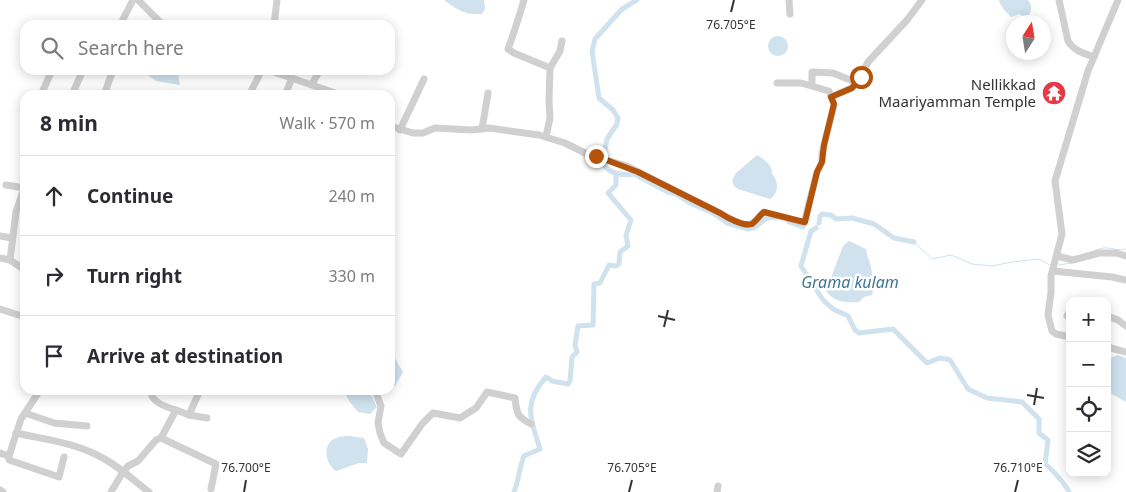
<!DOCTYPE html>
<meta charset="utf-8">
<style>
:root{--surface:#fff;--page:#f7f7f7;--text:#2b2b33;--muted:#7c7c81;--line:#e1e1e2}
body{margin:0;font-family:"Noto Sans",sans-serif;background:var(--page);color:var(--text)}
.controls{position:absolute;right:15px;bottom:15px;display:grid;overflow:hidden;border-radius:10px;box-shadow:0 2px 12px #0003}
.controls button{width:45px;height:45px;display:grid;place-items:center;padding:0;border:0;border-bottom:1px solid var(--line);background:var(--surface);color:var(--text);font:25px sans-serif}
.compass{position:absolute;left:1006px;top:15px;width:45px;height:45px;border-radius:50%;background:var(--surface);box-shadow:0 2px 12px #0003;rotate:12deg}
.stop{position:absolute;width:15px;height:15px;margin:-11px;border:4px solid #b45309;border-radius:50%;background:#fff}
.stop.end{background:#b45309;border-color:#fff;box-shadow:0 1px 5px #0008}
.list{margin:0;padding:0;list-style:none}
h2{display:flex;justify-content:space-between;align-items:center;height:65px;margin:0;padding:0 20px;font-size:21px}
h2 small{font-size:16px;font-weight:400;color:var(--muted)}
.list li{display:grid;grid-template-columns:32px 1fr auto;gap:15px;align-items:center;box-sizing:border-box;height:80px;padding:0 20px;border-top:1px solid var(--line)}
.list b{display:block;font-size:19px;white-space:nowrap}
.list em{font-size:16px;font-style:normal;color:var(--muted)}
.icon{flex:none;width:28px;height:28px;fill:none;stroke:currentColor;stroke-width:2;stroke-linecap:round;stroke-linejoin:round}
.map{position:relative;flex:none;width:1126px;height:492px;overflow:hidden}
.search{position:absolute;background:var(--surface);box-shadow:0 2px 12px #0003;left:20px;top:20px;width:375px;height:55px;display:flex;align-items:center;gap:12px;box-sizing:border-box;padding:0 18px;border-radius:15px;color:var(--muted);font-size:19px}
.panel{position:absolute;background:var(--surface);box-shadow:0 2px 12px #0003;left:20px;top:90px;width:375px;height:305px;border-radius:15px}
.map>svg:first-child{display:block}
.water{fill:#cfe2ee}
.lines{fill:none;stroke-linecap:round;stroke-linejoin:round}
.stream{stroke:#cfe2ee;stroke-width:1}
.canal{stroke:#cfe2ee;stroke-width:5}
.minor{stroke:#d0d0d0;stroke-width:7}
.route{stroke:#b45309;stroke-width:6}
.ticks{fill:none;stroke:#333;stroke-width:2}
.labels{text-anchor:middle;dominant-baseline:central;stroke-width:5;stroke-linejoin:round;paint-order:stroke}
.poi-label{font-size:15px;fill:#333;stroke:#fff;text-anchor:end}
.water-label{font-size:16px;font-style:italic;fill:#3f7597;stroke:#fff}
.ticks-label{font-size:12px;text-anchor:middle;fill:#333;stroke:#fff;stroke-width:5;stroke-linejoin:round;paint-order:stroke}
</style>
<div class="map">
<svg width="1126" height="492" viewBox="0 0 1126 492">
<rect width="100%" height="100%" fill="#fff"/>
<!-- water -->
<g class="water">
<path d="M444,0H484L485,9L482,14C467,16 456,9 444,0Z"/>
<path d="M999,0H1028C1033,7 1032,11 1027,18L1019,14L1011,17C1006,12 1000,6 999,0Z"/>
<circle cx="778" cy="46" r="10"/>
<polygon points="147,70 177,70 180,85 156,81 145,73"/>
<path d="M757,155C765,160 772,164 772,174C779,181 779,193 770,199L738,189L734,186L732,181L736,173Z"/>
<path d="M849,241L866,249C867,258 872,266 872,275L870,278L873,291L872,295L864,297L859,302C845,303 834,302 826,291L843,246Z"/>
<polygon points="390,350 403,372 395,386 390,387"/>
<polygon points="1118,355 1126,358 1126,402 1107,391 1107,361 1108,359"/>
<polygon points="344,390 369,390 377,407 370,414 358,412 349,401"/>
<path d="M349,436L364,438L368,449L367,463H359L336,471C327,465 323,451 330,442C334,437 343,436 349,436Z"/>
</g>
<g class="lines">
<!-- stream -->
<g class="stream">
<polyline points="914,242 932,259 951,255 972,264 992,266 1012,262 1039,259 1050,265"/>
<path d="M1092,252C1109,243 1111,252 1126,249"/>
<polyline points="1059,265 1072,263"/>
</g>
<!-- canal -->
<g class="canal">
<polyline points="604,155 607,139 617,124 618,118 613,110 599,98 592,51 595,39 622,9 637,0"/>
<path d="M602,162C609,174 621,176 634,174L668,192L676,194L690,203L713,213L727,223L748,229L754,228L764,220L771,217L776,218"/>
<polyline points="789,222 803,227"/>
<polyline points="819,223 820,216 822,214 831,215 836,219 852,218 874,224 894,238 914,242"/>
<path d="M816,228L811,231L801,266L823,300L833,309L848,316L855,330L859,333L893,329L927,363L940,358L950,360L968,389L987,398L1022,402L1039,419V433L1048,440L1045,464C1051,468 1066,485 1069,492"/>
<path d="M514,492C519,480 519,468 524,456L540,449C531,419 522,404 546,377L552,381L568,384L570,381L572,357L577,352L575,345L578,326L593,325L594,284L600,283L609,265L616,266L619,264L620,252L628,246L626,235L631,220L608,193L616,185V174"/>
</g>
<!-- minor -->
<g class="minor">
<polyline points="138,0 163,25"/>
<path d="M524,0C519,17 514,33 508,49L514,53L550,68L560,51L562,41"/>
<polyline points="789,0 790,14"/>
<path d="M1059,0L1068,41C1074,51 1083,53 1094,57"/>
<polyline points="120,25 133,0"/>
<polyline points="274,25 277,0"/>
<polyline points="268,70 341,95"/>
<polyline points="312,84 320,70"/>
<polyline points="812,85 812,72 833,73 855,82 858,81 868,62 907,20 922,0"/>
<polyline points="41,95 52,70"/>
<polyline points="72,95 83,70"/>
<polyline points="104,95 113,70"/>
<polyline points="249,95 262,70"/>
<polyline points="285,95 292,78"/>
<polyline points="831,97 852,88 858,81"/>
<path d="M390,126L413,133H423L435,128L472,130L489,128L539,135L565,143L589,155L627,166L720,213C726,217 744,227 751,224C756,222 760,215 764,212L804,223L817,172L822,162V153L833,109L834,104L829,91L801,83H777"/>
<polyline points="482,129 488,93"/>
<polyline points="400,130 424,79"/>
<polyline points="546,137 550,118 549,101 550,68"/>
<polyline points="6,185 25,188"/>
<polyline points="0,236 12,238"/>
<polyline points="1057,256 1073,260 1099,253 1116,253 1126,256"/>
<polyline points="0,258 10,260 25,270"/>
<polyline points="10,260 16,212 25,186"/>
<polyline points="1053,271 1112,277 1126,280"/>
<polyline points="0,309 25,317"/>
<polyline points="1067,316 1070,310"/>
<polyline points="1107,316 1118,320 1126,326"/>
<polyline points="1070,337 1056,334 1052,331 1048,315 1051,292 1051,276 1062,234 1055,181 1088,71 1118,0"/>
<polyline points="1107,347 1126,352"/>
<path d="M151,390C150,402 166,407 176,410"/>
<polyline points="200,390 189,415 176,410 161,438 216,464 211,489"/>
<path d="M375,390L381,406L378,423L380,433L384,443L401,454L422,424L433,413L460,418L476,408L487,392L515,398C517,413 516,416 531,424"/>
<polyline points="25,413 54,423 87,426"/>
<polyline points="189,415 207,418"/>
<path d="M16,433C42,439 71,442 95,454C115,463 132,479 149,492"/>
<polyline points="0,453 9,456 21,419 40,390"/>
<polyline points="9,456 9,460 59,477 64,457"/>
<polyline points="0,490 3,492"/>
<polyline points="111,492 123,472 128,466 138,461 156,440 161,438"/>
<polyline points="717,492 718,486"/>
</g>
</g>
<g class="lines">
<!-- route -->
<path class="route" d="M596,156L638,172L720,213C726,217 744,227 752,224C756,221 760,215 764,212L804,222H805L817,172L822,162L824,145L834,104L831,97L852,88L861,77"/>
</g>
<!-- ticks -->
<path class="ticks" d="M731,12L734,0M658,316L675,320M664,327L668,310M1027,395L1044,398M1034,405L1037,388M244,492L246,480M629,492L632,480M1015,492L1018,480"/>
<!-- icons -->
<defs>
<g id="temple-disc" transform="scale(1.25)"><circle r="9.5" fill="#e63946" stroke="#fff"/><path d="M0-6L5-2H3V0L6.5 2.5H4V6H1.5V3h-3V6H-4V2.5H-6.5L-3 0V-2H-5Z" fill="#fff"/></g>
</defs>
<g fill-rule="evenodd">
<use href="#temple-disc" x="1054" y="93"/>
</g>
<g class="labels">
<!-- poi labels -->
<g class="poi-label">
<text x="1036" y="84">Nellikkad<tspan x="1036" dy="17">Maariyamman Temple</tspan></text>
</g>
<!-- water labels -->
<g class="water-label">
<text x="850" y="282">Grama kulam</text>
</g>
</g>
<g class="ticks-label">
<text x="731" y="29">76.705°E</text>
<text x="246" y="472">76.700°E</text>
<text x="632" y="472">76.705°E</text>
<text x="1018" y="472">76.710°E</text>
</g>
</svg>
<div class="controls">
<button>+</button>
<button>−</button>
<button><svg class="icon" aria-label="locate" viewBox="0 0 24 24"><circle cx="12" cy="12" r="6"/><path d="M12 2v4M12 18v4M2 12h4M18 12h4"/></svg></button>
<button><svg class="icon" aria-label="layers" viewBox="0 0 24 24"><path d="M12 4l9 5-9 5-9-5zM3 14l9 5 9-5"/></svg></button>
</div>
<svg class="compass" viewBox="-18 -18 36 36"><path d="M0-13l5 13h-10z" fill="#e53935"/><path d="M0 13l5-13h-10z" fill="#7c7c81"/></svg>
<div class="stop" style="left:861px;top:77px"></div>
<div class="stop end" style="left:596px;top:156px"></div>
<div class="search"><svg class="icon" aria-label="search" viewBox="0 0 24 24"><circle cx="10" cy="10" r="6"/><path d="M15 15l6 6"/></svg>Search here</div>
<section class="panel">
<h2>8 min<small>Walk · 570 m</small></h2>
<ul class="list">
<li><svg class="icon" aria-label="ahead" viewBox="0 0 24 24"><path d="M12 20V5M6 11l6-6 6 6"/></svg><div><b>Continue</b></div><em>240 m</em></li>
<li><svg class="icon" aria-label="right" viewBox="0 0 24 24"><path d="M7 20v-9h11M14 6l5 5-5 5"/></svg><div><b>Turn right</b></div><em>330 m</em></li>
<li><svg class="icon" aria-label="arrive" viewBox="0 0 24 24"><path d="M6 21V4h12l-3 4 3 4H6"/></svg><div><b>Arrive at destination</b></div></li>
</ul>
</section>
</div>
